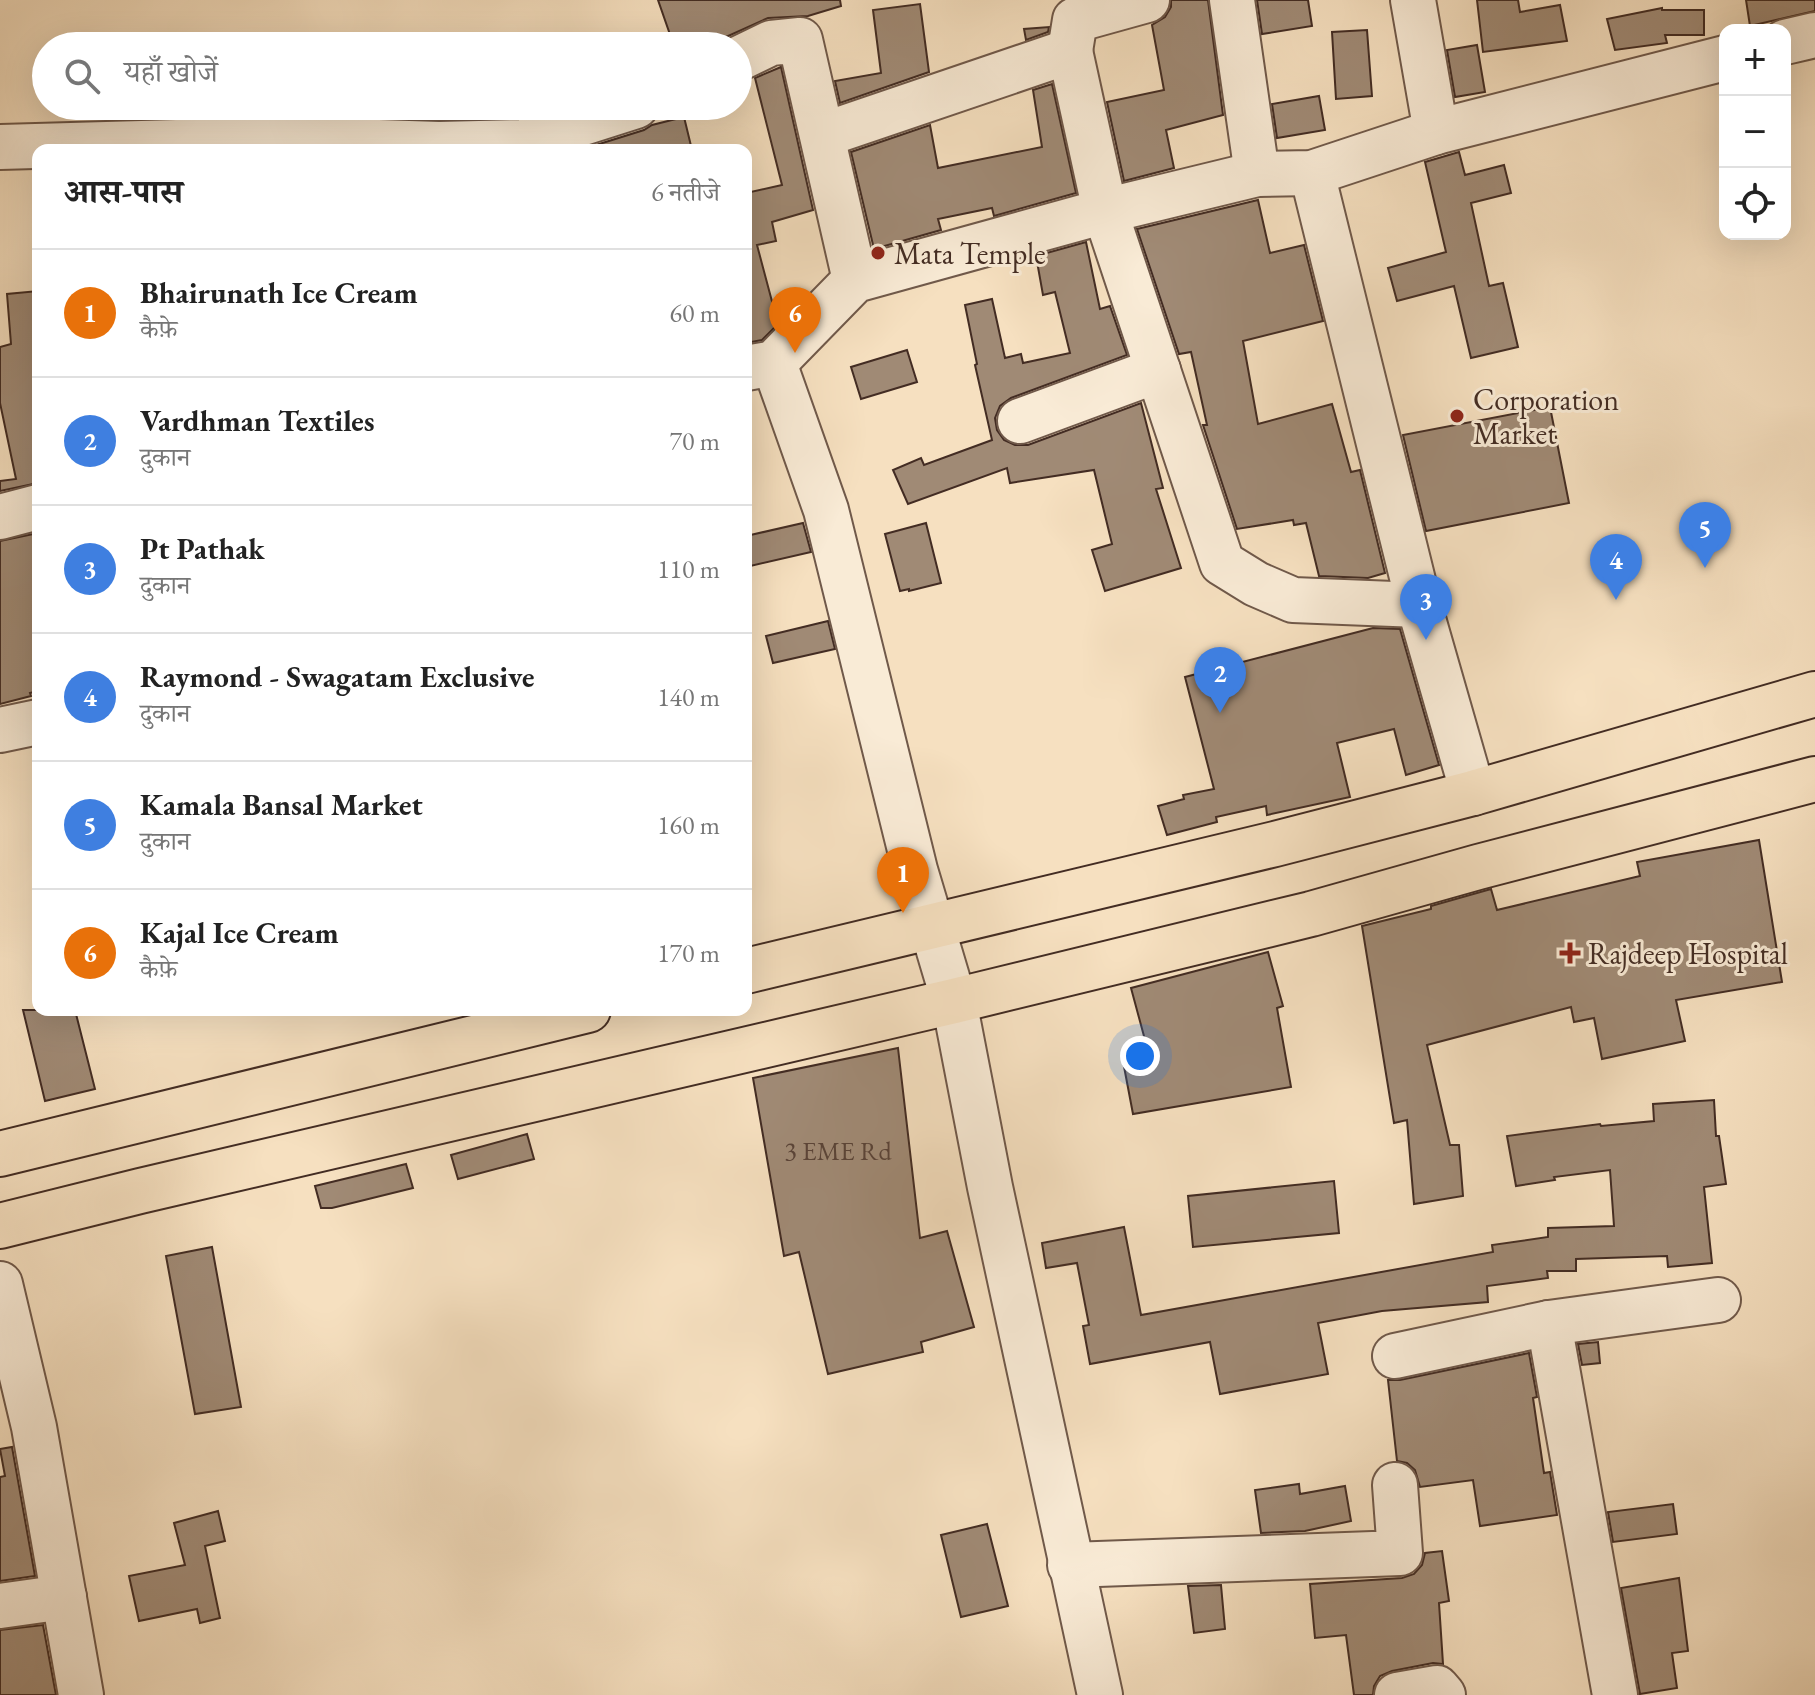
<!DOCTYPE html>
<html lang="hi">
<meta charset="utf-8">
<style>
:root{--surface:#fff;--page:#f2f2f2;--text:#222;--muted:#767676;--line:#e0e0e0;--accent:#2563eb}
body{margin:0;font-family:"EB Garamond","Noto Serif Devanagari",serif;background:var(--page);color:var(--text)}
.controls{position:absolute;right:24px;top:24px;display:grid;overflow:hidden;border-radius:16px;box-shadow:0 8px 32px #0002}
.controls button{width:72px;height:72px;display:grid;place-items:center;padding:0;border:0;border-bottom:2px solid var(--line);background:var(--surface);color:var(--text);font:40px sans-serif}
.you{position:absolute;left:1140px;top:1056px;width:28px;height:28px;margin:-20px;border:6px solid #fff;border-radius:50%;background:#1a73e8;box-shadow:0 0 0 12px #1a73e833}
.badge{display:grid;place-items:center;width:52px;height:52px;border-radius:50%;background:var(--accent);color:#fff;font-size:26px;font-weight:700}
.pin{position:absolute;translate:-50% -66px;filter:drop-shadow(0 2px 4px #0008)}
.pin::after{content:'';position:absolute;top:42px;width:28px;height:24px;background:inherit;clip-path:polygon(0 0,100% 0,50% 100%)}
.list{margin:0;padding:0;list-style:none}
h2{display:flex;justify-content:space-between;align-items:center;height:104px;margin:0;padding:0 32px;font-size:34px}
h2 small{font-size:26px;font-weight:400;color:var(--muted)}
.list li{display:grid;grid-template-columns:52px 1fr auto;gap:24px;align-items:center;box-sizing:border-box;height:128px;padding:0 32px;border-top:2px solid var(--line)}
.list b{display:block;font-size:30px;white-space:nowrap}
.list p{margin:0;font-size:26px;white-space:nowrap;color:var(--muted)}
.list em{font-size:26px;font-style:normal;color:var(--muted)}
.icon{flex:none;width:44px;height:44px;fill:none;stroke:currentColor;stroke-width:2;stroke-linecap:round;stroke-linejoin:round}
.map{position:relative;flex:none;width:1815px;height:1695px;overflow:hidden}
.search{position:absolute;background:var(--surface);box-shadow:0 8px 32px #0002;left:32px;top:32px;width:720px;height:88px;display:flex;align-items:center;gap:20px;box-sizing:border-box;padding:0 28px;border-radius:44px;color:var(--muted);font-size:30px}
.panel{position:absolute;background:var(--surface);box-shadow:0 8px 32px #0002;left:32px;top:144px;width:720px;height:872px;border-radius:16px}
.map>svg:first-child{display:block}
.building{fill:#a08a75;stroke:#432c23;stroke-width:2}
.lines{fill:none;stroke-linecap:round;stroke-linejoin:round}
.minor-casing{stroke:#70594a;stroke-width:48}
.major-casing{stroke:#432c23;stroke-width:48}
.minor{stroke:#f9ebd6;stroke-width:44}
.major{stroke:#f6e0c0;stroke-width:44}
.poi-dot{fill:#8f2418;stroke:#f9ebd6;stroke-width:3}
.labels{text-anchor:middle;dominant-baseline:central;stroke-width:6;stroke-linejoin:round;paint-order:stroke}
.number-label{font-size:26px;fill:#5a4438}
.poi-label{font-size:30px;fill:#432c23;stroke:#f9ebd6;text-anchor:start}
</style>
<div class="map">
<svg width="1815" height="1695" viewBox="0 0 1815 1695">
<rect width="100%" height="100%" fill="#f6e0c0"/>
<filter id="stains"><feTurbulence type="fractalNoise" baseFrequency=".0025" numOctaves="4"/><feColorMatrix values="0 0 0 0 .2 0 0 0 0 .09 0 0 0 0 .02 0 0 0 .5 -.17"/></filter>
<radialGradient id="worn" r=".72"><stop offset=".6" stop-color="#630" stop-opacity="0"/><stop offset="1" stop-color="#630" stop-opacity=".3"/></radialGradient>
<!-- building -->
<g class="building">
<polygon points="658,0 840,0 841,6 808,16 768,18 726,37 698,46 674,46"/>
<polygon points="1171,0 1208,0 1223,115 1166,130 1174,168 1124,181 1107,102 1164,90 1152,25 1165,17 1171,7"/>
<polygon points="1257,0 1308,0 1312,26 1262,34"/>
<polygon points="1477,0 1518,0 1520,12 1560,5 1567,41 1483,52"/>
<polygon points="1746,0 1815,0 1815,11 1750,26"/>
<polygon points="920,4 929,72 840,103 835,81 881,73 873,10"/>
<polygon points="1662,8 1662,10 1704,10 1704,35 1665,35 1667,43 1615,50 1607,19"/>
<polygon points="1049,27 1048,32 1026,40 1024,29"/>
<polygon points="1367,30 1372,96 1336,99 1332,32"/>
<polygon points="1477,45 1485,92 1455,97 1447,50"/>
<polygon points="781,67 813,210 772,222 776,241 757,245 778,324 762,340 746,343 746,193 782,185 755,78"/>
<polygon points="1052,84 1076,193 994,216 992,208 938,219 941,230 874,249 851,152 930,125 938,168 1042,147 1033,90"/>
<polygon points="1319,96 1325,130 1277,138 1272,104"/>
<polygon points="329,106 356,106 356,116 330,115"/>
<polygon points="457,106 554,106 519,117 458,119"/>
<polygon points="684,117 692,150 580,150 644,130 652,125"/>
<polygon points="1459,152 1465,175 1504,165 1511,193 1471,203 1489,286 1503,283 1518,347 1471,358 1454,286 1397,301 1388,268 1446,252 1425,162"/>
<polygon points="1258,200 1270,253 1304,245 1323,321 1243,341 1258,424 1332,404 1351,472 1360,470 1385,573 1368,578 1319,576 1306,523 1294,525 1293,520 1237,529 1203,425 1207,425 1191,352 1179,354 1137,229"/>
<polygon points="1086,242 1100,309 1110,306 1127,355 1011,398 1000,406 995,418 997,430 1004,440 1015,445 1028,445 1141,403 1163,488 1156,489 1181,568 1105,591 1092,550 1112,544 1094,470 1010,483 1007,468 908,504 893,470 921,458 924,465 992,440 975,365 977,364 965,305 992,299 1005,358 1021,354 1023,363 1070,353 1055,292 1043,295 1036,256"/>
<polygon points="38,291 38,483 0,491 0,481 16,479 0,403 0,347 11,344 7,294"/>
<polygon points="907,350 917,382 861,399 851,367"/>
<polygon points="1550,407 1569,503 1426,531 1403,435"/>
<polygon points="803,523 811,552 746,567 746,536"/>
<polygon points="926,523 941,583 909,591 909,589 900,591 885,534"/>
<polygon points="38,533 38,691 30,693 31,696 0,704 0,541"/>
<polygon points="828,621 835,649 773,663 766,636"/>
<polygon points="1373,628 1400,629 1439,765 1406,775 1394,729 1337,743 1350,797 1267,815 1266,806 1216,817 1217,822 1167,835 1158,806 1184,799 1183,795 1214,789 1185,677"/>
<polygon points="1759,840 1782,982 1676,1000 1685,1041 1602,1059 1594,1018 1574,1022 1571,1007 1427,1045 1450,1145 1459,1145 1463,1196 1414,1204 1407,1120 1394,1123 1362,926 1431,909 1431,906 1491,889 1497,910 1640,876 1637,862"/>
<polygon points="1268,952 1283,1006 1277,1008 1291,1087 1133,1114 1122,1056 1148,1051 1131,988"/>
<polygon points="23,1010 75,1010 95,1089 45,1101"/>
<polygon points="898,1048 920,1238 947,1231 974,1327 921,1342 923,1352 828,1374 799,1252 784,1256 753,1078"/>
<polygon points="1714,1100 1716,1136 1719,1136 1726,1184 1704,1187 1712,1263 1668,1267 1667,1256 1576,1259 1576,1271 1547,1271 1548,1278 1487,1286 1488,1302 1382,1311 1318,1323 1328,1374 1220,1394 1210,1342 1090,1364 1083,1326 1089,1325 1077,1263 1046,1268 1042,1243 1124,1227 1141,1315 1493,1252 1492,1245 1548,1237 1548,1228 1614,1226 1610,1170 1554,1177 1555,1180 1516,1186 1507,1136 1600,1124 1601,1126 1654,1121 1653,1104"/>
<polygon points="527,1134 534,1159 458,1179 451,1155"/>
<polygon points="406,1164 413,1188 332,1208 321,1208 315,1186"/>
<polygon points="1334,1181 1339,1233 1193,1247 1188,1196"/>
<polygon points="212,1247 241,1407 195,1414 166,1256"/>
<polygon points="1598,1342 1600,1363 1582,1365 1578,1344"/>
<polygon points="1529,1353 1537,1397 1533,1398 1544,1473 1550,1472 1557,1515 1480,1526 1473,1480 1420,1487 1415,1470 1407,1463 1397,1461 1388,1380 1400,1380"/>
<polygon points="12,1447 35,1576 0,1581 0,1477 5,1476 0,1449"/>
<polygon points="1299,1484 1300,1494 1345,1486 1351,1521 1305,1531 1261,1533 1255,1490"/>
<polygon points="1673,1504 1677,1534 1613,1542 1608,1512"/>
<polygon points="218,1511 225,1541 205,1546 220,1618 200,1623 197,1609 139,1621 129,1576 185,1565 174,1523"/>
<polygon points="987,1524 1008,1606 961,1617 941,1535"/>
<polygon points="1442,1551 1449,1601 1439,1603 1443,1664 1433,1663 1392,1671 1380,1676 1374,1686 1373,1695 1354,1695 1346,1635 1315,1638 1310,1584 1402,1578 1414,1574 1422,1565 1425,1553"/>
<polygon points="1679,1578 1688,1651 1672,1653 1677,1688 1640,1694 1621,1588"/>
<polygon points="1221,1585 1225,1629 1194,1633 1188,1586"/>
<polygon points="43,1625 56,1695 0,1695 0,1630"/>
</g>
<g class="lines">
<!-- minor casing -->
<g class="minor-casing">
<g id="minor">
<polyline points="1232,0 1257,174"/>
<polyline points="1413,0 1436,132"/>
<polyline points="1785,42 1815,35"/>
<polyline points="1070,51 1075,20 1147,0"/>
<polyline points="738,59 771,43 800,40 855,280"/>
<polyline points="823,135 1070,51 1105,211 1222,563 1256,584 1293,600 1419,605"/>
<polyline points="0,147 287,139 439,144 523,142 636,106"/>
<polyline points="1312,173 1419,605 1473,793"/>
<polyline points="774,363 826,510 915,870 954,1001 990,1187 1100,1695"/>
<polyline points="746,368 774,363 855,280 1105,211 1257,174 1312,173 1436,132 1725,58"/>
<polyline points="1020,421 1158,370"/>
<polyline points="0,517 38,507"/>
<polyline points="0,730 38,722"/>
<polyline points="0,1284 34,1427 81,1695"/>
<polyline points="1549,1323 1615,1695"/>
<polyline points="1395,1356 1549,1323 1718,1300"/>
<polyline points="1070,1565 1400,1553 1395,1485"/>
<polyline points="0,1606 64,1597"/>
<polyline points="1397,1695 1437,1688 1443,1695"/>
</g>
</g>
<!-- major casing -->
<g class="major-casing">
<g id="major">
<polyline points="746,971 1275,844 1473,793 1815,694"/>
<polyline points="0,1154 588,1010"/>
<polyline points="0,1226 140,1191 954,1001 1311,914 1478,867 1815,779"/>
</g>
</g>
<!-- minor -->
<use href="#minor" class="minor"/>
<!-- major -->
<use href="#major" class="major"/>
</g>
<!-- markers -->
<g class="poi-dot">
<circle cx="878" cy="253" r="8"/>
<circle cx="1457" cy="416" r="8"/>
<path d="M1566 941h8v8h8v8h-8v8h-8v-8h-8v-8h8z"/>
</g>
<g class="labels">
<!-- number labels -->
<g class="number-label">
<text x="838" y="1151">3 EME Rd</text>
</g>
<!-- poi labels -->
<g class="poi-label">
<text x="894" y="253">Mata Temple</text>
<text x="1473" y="399">Corporation<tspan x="1473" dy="34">Market</tspan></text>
<text x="1588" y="953">Rajdeep Hospital</text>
</g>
</g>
<rect width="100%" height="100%" filter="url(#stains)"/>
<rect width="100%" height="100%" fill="url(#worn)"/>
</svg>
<div class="controls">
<button>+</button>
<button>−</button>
<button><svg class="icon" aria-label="locate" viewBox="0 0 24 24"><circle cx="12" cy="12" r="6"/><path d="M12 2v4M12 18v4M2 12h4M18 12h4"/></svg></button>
</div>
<div class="you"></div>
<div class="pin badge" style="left:903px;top:913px;background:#e8710a">1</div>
<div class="pin badge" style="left:1220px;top:713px;background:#3f7fe0">2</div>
<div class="pin badge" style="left:1426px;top:640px;background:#3f7fe0">3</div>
<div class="pin badge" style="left:1616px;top:600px;background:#3f7fe0">4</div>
<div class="pin badge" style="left:1705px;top:568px;background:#3f7fe0">5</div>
<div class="pin badge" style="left:795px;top:353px;background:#e8710a">6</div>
<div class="search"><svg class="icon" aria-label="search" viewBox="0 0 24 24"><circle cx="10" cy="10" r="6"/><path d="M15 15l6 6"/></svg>यहाँ खोजें</div>
<section class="panel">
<h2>आस-पास<small>6 नतीजे</small></h2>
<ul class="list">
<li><span class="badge" style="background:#e8710a">1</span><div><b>Bhairunath Ice Cream</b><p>कैफ़े</p></div><em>60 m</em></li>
<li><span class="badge" style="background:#3f7fe0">2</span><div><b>Vardhman Textiles</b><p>दुकान</p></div><em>70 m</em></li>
<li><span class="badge" style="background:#3f7fe0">3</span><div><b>Pt Pathak</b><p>दुकान</p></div><em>110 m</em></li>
<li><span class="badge" style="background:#3f7fe0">4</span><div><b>Raymond - Swagatam Exclusive</b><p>दुकान</p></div><em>140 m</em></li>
<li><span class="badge" style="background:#3f7fe0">5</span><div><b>Kamala Bansal Market</b><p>दुकान</p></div><em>160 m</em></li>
<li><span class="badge" style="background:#e8710a">6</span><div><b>Kajal Ice Cream</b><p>कैफ़े</p></div><em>170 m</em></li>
</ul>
</section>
</div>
